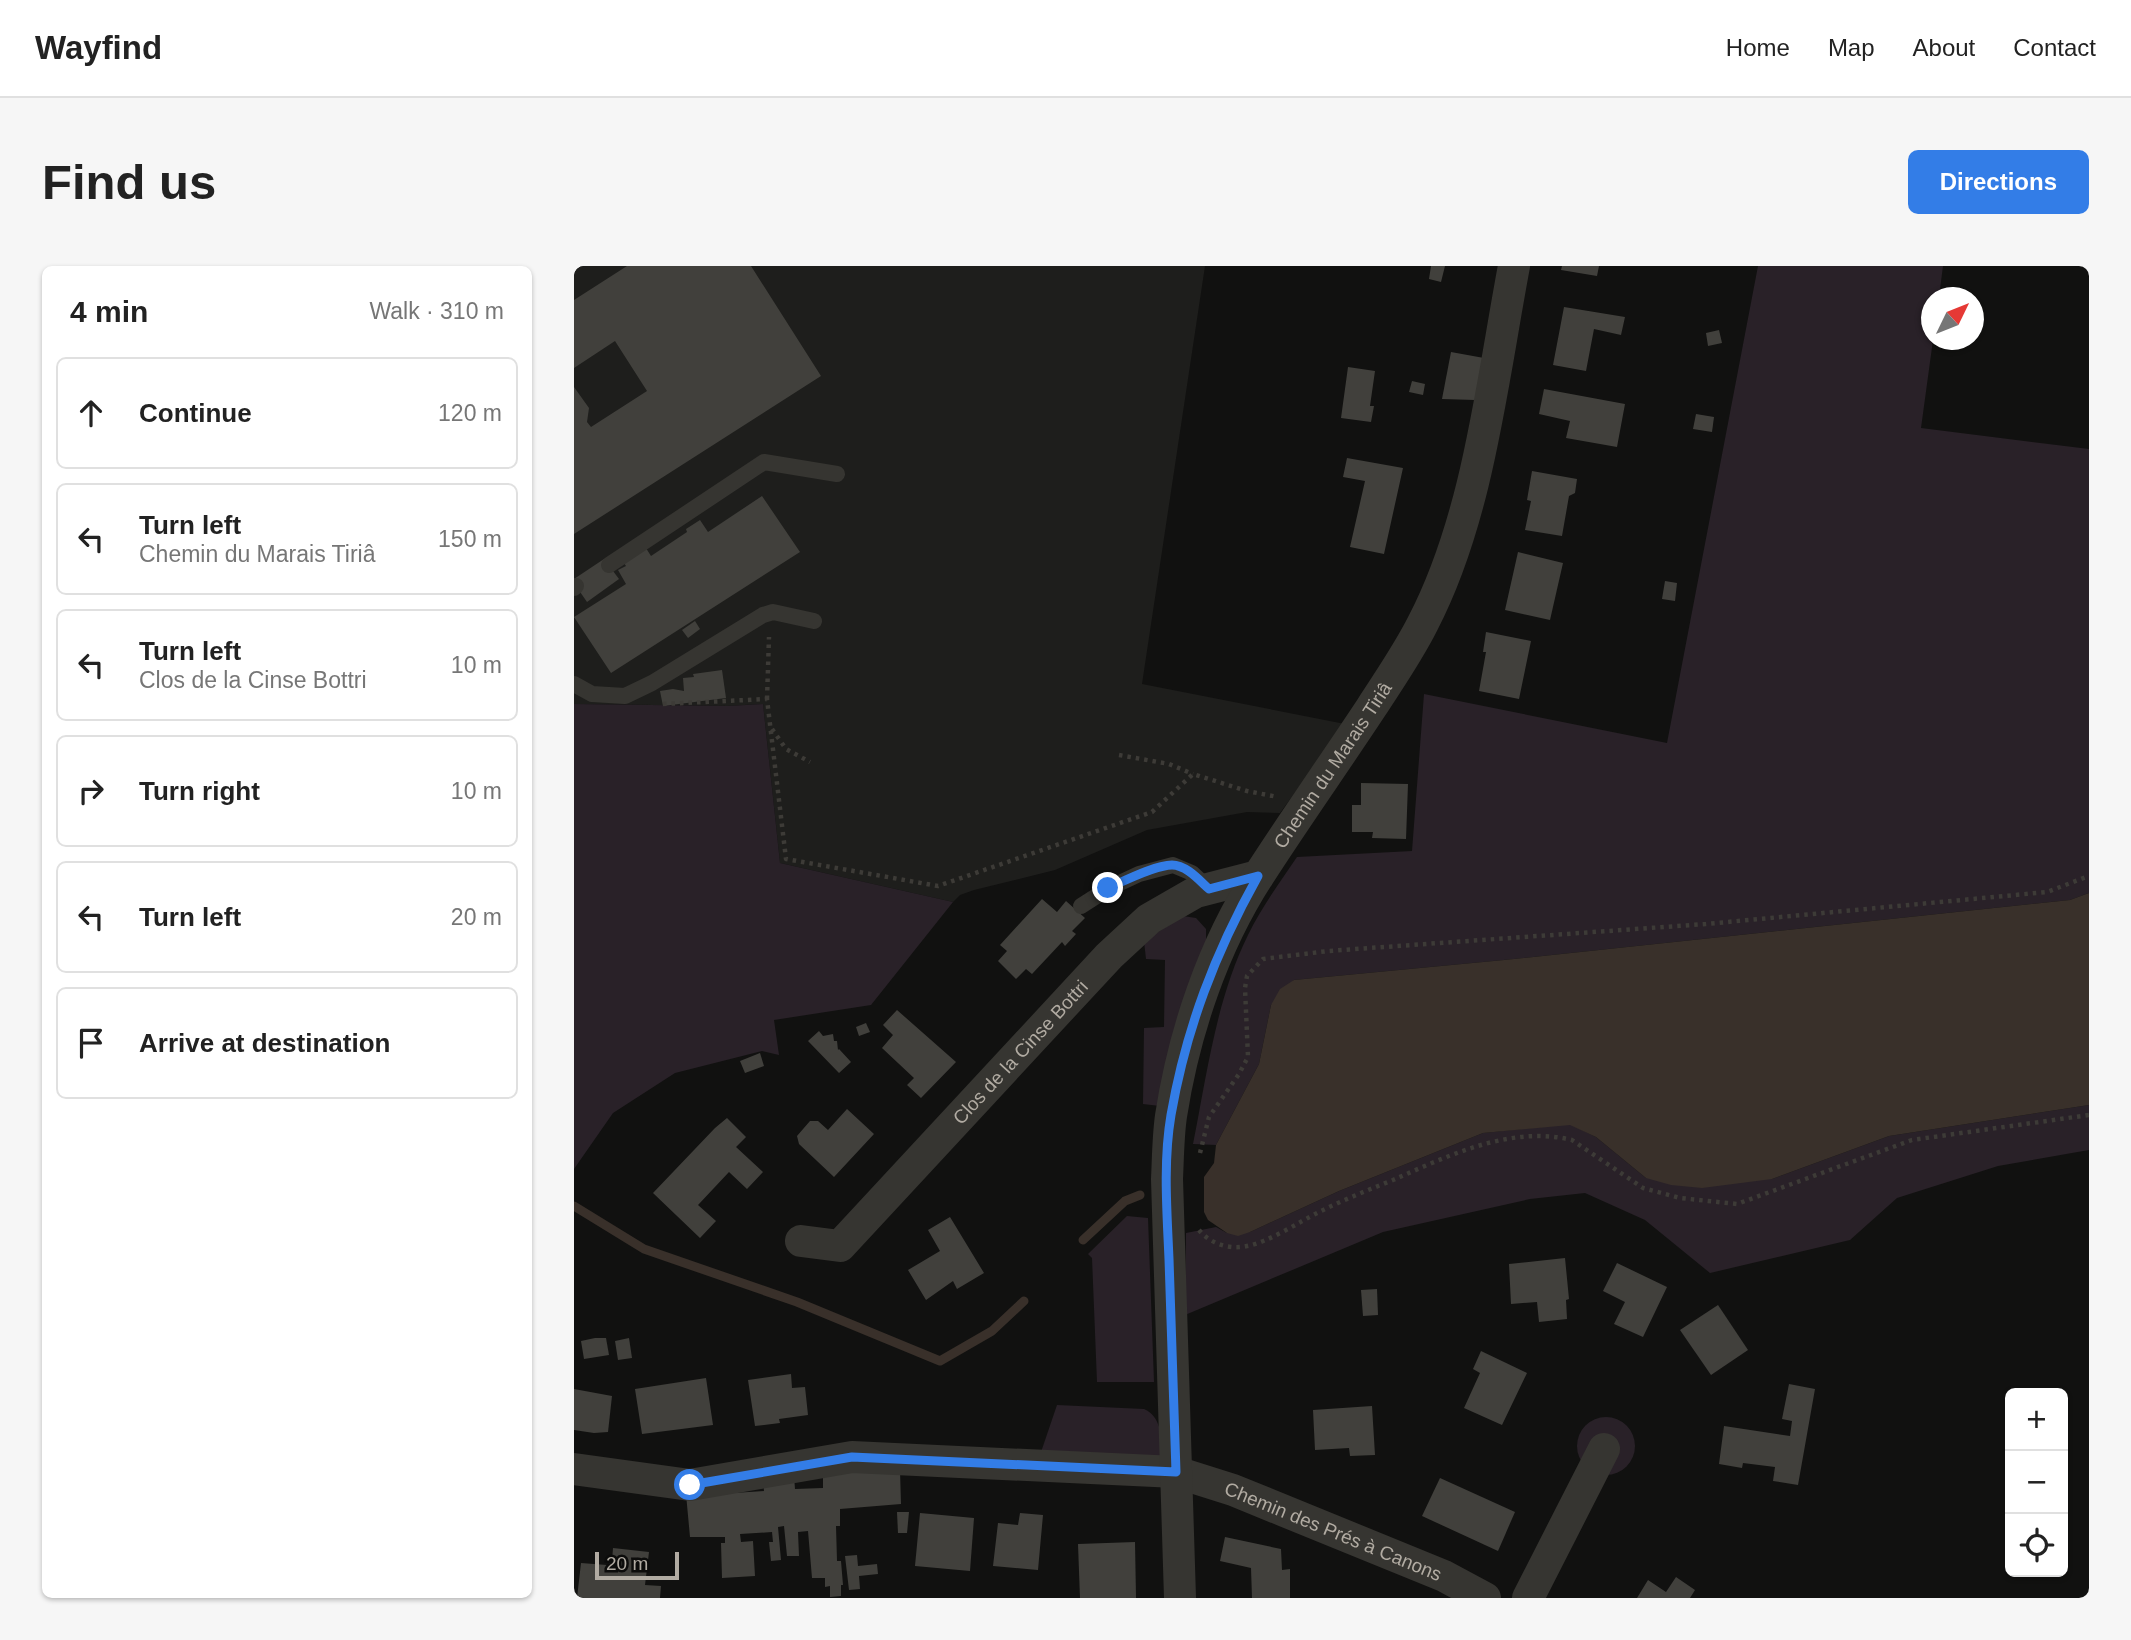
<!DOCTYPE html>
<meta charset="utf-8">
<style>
:root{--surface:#fff;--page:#f6f6f6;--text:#222;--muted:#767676;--line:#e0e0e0;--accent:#337de7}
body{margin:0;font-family:Arial,sans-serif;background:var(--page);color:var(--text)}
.controls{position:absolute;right:21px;bottom:21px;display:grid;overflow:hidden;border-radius:10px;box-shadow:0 2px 5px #0004}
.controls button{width:63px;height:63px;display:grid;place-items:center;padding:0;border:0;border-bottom:2px solid var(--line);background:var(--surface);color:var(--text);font:35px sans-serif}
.compass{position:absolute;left:1347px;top:21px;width:63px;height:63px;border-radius:50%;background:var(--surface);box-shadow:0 2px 5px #0004;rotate:47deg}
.scale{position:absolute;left:21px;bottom:18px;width:84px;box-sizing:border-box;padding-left:7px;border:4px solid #b1aba2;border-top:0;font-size:19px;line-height:24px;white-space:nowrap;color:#b1aba2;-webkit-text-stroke:5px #0c0c0b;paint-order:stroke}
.stop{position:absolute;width:21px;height:21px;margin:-16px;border:5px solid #337de7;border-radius:50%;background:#fff}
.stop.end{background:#337de7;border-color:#fff;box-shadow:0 2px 7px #0008}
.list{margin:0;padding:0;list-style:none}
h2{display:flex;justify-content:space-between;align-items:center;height:91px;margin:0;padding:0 28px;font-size:30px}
h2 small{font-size:23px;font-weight:400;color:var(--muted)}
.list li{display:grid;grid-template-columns:46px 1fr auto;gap:21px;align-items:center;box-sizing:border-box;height:112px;margin:0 14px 14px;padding:0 14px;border:2px solid var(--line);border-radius:10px}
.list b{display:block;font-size:26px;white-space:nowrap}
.list p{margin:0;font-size:23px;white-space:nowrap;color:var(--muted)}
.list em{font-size:23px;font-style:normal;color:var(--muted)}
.icon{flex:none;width:38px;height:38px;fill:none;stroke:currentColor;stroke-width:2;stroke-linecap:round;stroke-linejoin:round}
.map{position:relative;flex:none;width:1515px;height:1332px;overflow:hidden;border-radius:10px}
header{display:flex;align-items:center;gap:42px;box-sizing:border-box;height:98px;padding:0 35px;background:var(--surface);border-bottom:2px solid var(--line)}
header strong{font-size:33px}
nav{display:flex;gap:38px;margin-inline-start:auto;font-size:24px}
.intro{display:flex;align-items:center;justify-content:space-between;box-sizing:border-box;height:168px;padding:0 42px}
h1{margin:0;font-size:49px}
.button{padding:18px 32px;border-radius:10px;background:var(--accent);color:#fff;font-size:24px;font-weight:700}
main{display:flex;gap:42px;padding:0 42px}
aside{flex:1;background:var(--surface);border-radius:10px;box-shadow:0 2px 5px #0004}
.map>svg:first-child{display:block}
.built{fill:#1e1e1c}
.green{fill:#292128}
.water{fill:#39302a}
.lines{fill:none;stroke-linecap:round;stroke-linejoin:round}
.stream{stroke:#39302a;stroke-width:9}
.building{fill:#41403c}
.path{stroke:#3d3b37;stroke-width:4.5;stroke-dasharray:3.5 5;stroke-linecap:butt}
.lane{stroke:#363531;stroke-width:16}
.street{stroke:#363531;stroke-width:32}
.route{stroke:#337de7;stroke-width:9}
.labels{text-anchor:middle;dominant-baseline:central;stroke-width:6;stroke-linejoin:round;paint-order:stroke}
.street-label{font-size:19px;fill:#b1aba2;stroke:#0c0c0b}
</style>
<header>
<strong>Wayfind</strong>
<nav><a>Home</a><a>Map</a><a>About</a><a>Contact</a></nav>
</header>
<div class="intro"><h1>Find us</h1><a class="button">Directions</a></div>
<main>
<aside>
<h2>4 min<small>Walk · 310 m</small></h2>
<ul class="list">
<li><svg class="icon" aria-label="ahead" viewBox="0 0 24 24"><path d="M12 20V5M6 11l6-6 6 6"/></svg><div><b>Continue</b></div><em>120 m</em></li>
<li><svg class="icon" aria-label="left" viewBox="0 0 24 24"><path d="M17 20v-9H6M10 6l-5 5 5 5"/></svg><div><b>Turn left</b><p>Chemin du Marais Tiriâ</p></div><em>150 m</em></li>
<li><svg class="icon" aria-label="left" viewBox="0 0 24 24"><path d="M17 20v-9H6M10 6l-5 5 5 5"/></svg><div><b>Turn left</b><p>Clos de la Cinse Bottri</p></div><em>10 m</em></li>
<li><svg class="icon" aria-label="right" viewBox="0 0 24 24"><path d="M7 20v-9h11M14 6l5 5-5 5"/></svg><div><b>Turn right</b></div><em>10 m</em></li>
<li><svg class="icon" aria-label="left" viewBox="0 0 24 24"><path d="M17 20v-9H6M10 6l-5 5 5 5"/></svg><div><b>Turn left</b></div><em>20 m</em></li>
<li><svg class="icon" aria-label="arrive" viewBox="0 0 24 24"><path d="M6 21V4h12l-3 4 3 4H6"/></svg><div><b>Arrive at destination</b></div></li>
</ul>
</aside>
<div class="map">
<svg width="1515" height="1332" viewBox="0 0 1515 1332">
<rect width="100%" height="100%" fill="#111110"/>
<!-- built -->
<polygon class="built" points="0,0 631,0 568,418 771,458 706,547 673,546 573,564 481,604 400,624 386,629 379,636 206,597 189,438 154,440 0,438"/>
<!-- green -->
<g class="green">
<path d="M1184,0H1369L1365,31L1358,32V74H1359L1347,162L1515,183V627L1496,634L930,694L720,714L697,739L685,798L642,879L619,878C633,808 642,734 674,669C687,642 706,616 723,591L838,585L850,428L1093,477Z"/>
<polygon points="0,438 154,440 189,438 206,597 379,636 297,739 200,754 205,789 188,785 101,807 39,847 0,903"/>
<polygon points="609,650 622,652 632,663 632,677 586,840 569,838 570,762 590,761 591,694 572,693 570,675"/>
<polygon points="1515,839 1515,884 1424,900 1323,932 1276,974 1136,1007 1071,954 1011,927 956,933 809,966 611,1049 612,967 642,961 653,967 676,966 765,925 909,867 996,858 1022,871 1072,912 1198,913 1315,870"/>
<polygon points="553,950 574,952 580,1116 523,1116 518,992 514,988"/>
<path d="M483,1139L570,1143C590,1152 587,1176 588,1196L466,1189Z"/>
<circle cx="1032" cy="1180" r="29"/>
</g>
<!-- water -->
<polygon class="water" points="1515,627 1515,839 1315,870 1198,913 1128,922 1097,919 1072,912 1022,871 996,859 909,867 765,925 676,966 664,970 653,967 634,954 630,946 630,911 640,897 642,879 685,798 697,739 706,723 720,714 930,694 1496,634"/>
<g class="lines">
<!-- stream -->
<g class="stream">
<polyline points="0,940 70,983 223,1036 366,1095 418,1065 450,1035"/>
<polyline points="509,974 551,935 566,929"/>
</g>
</g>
<!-- building -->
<g class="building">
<polygon points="53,0 177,0 247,110 0,268 0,121 15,142 13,156 17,161 73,125 41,75 0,102 0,34"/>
<polygon points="857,0 871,0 867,16 855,13"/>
<polygon points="988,0 1025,0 1023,10 987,4"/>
<polygon points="990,41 1051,51 1047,69 1020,63 1012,105 979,99"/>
<polygon points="1145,64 1148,77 1134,80 1132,67"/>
<polygon points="877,86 910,92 901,134 868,133"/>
<polygon points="774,101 801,105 796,140 800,140 797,156 767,152"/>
<polygon points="838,115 851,118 849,129 835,126"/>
<polygon points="970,123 1051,138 1043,181 992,172 996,155 965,148"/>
<polygon points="1122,148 1140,151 1138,166 1119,163"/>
<polygon points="773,192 829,202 810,288 776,281 791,215 769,211"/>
<polygon points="958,205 1003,213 1001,227 995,230 988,270 951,264 957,235 953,234"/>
<polygon points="188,230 226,286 37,407 0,351 52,318 44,304 52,300 48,294 70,279 77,290 113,266 112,263 126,254 134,266"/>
<polygon points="944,286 989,297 976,354 931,344"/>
<polygon points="30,293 45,313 13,336 0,317 0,313"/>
<polygon points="1091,315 1103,317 1101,335 1088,333"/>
<polygon points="121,355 126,363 114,372 108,364"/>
<polygon points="912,366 957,375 945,433 905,425 912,386 909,386"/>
<polygon points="148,404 152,432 89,440 86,425 99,423 110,425 109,412 120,411 119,408"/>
<polygon points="787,517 834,518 832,573 798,572 799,566 778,566 778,539 787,539"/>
<polygon points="468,633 483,646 492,635 511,652 498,665 502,668 491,680 488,676 458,708 452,703 442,713 424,695 433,685 426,679"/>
<polygon points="323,744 382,796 347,832 333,819 340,812 308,782 319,769 309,759"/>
<polygon points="292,757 296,766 285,770 282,761"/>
<polygon points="245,765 249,770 259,768 260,775 263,775 264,784 265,783 277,796 265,807 234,775"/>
<polygon points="186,787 190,800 171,807 166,795"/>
<polygon points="273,843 300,868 260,911 225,878 223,870 236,855 244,855 254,864"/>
<polygon points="153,852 172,871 162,881 189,906 173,923 155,906 124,939 142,955 126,972 79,927 141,862"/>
<polygon points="376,951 410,1007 383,1023 379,1015 352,1034 334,1004 366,985 354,964"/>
<polygon points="991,992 995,1033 992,1034 993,1053 965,1056 963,1036 937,1038 935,998"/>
<polygon points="1043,997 1093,1021 1069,1071 1040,1058 1051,1036 1029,1025"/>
<polygon points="803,1023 804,1049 789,1050 787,1024"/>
<polygon points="1144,1039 1174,1084 1137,1109 1106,1064"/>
<polygon points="21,1072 32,1072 35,1089 10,1093 7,1075"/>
<polygon points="55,1072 58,1092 44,1094 41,1075"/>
<polygon points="907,1085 953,1107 928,1159 890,1142 906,1107 899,1103"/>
<polygon points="217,1108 218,1122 231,1121 234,1149 205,1153 206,1157 181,1160 174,1114"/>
<polygon points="132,1112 139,1159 68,1168 61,1123"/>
<polygon points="1215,1118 1241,1123 1224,1219 1199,1215 1201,1201 1169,1197 1168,1202 1145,1198 1150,1160 1216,1170 1218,1155 1208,1153"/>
<polygon points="0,1123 38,1130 34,1166 20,1167 0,1164"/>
<polygon points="798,1140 801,1189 776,1190 775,1182 741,1184 739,1144"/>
<polygon points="326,1204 327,1238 266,1243 266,1260 262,1260 263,1295 267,1295 269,1319 267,1319 267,1330 256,1331 256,1320 251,1321 251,1312 238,1312 234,1265 224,1266 225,1290 213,1290 210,1260 204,1261 207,1294 197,1295 195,1276 199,1276 198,1266 166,1268 167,1276 179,1275 181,1310 148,1312 147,1277 151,1277 151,1271 116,1271 112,1228 129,1229 190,1225 189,1216 220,1210 221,1223 249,1222 249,1206"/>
<polygon points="866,1212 941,1246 924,1285 848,1250"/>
<polygon points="323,1246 335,1246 333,1267 324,1267"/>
<polygon points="346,1247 400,1252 396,1305 341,1300"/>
<polygon points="446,1247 469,1249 464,1304 419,1300 424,1257 444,1259"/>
<polygon points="651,1271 707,1283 708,1304 716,1303 716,1332 678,1332 677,1302 646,1295"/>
<polygon points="561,1276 562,1332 506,1332 504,1278"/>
<polygon points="39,1282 75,1286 71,1319 87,1320 86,1332 3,1332 7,1297 33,1299 38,1295"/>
<polygon points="283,1289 284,1300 303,1298 304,1308 285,1310 286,1323 275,1324 271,1290"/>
<polygon points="1102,1311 1121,1324 1116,1332 1063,1332 1074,1314 1092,1326"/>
</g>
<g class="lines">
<!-- path -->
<g class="path">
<polyline points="193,433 195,371"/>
<polyline points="89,438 193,433 212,593 364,620 578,546 619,508 673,525 704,531"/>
<polyline points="198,463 212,483 236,496"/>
<polyline points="545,489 595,498 619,508"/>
<polyline points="626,887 635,851 665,808 674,791 671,722 673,710 689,693 754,685 1132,658 1473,626 1515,610"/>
<path d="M625,964C636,978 656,984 673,980C695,976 725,956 745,946C769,934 794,924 819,914C874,890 936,859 998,874L1069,922L1106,932L1163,938L1338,874L1515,849"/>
</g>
<!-- lane -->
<g class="lane">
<polyline points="35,299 190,196 263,208"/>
<polyline points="0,322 2,320"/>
<polyline points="0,418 18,428 51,430 78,417 189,349 199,346 240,355"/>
<polyline points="507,640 535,622 565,608 599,599 618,607 635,623"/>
</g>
<!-- street -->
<g class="street">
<path id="s1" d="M227,975L266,980L535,690L575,653L622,626L684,610"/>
<path id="s2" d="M0,1203L116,1219L278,1191L602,1206L659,1224L870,1310L911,1332"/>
<path id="s3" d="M606,1332L593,913C594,893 594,871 597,850C610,766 639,680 685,609C721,553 760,498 797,442C815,414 834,387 849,357C904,251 918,116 940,0"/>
<polyline points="954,1332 1030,1183"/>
</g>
</g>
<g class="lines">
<!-- route -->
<path class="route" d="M116,1219L278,1191L602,1206C599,1135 597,1064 595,993C593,946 589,896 597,849C612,763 641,687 684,610L635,623C625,614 612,599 598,599C581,599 550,615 534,622"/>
</g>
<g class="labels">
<!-- street labels -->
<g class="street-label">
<text stroke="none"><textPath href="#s3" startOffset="873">Chemin du Marais Tiriâ</textPath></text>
<text stroke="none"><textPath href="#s1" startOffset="304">Clos de la Cinse Bottri</textPath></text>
<text stroke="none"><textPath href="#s2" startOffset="774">Chemin des Prés à Canons</textPath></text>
</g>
</g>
</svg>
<div class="controls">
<button>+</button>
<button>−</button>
<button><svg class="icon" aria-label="locate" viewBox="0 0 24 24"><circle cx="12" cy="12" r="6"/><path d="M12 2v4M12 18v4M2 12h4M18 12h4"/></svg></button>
</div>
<svg class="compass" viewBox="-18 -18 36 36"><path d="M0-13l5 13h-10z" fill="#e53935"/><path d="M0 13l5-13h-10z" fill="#767676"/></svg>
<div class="scale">20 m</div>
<div class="stop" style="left:116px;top:1219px"></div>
<div class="stop end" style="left:534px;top:622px"></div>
</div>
</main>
